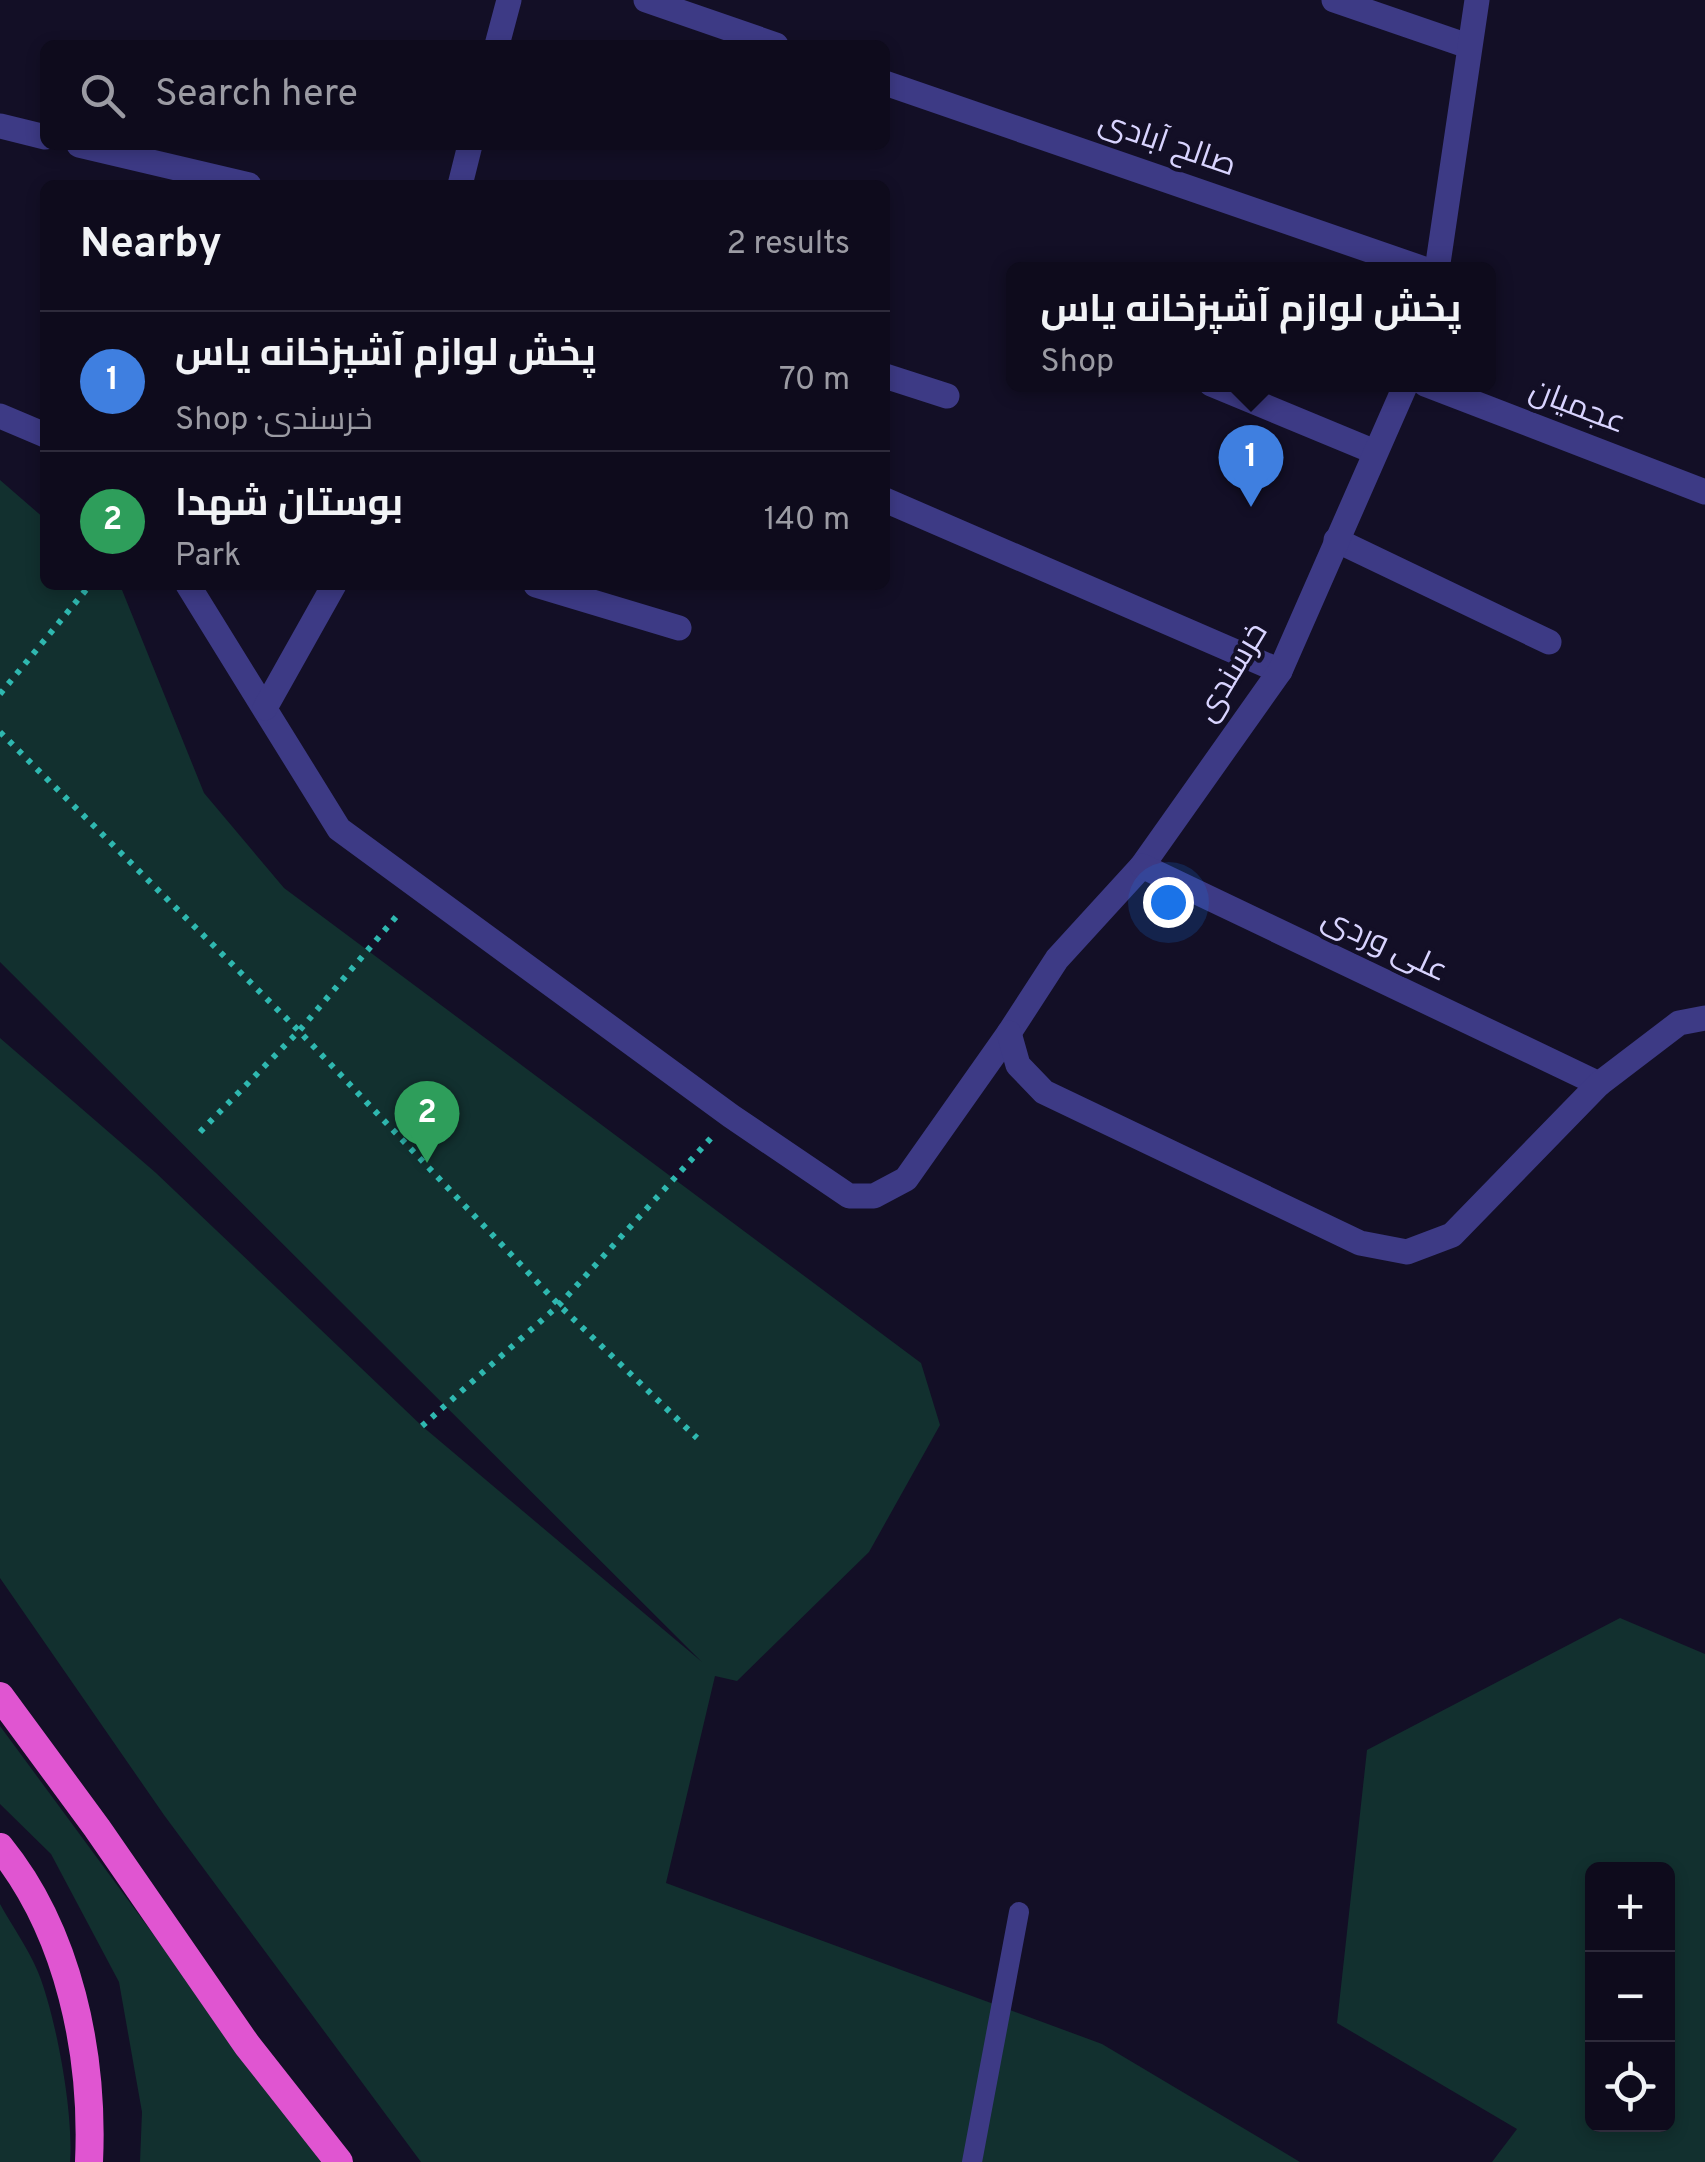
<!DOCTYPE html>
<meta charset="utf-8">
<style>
:root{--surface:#0e0b1c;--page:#171425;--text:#f1f3f6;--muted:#9b9ba3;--line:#2e2b3b;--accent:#0f766e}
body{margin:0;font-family:Overpass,Cairo,sans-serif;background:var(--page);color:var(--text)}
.controls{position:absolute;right:30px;bottom:30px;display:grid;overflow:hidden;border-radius:15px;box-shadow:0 5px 15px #0003}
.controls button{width:90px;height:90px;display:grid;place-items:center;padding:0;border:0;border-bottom:2px solid var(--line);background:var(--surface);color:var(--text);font:50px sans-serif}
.you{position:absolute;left:1168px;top:902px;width:35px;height:35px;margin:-25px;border:8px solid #fff;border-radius:50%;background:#1a73e8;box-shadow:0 0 0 15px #1a73e833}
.badge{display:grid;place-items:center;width:65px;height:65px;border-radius:50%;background:var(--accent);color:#fff;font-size:32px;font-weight:700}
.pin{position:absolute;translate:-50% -82px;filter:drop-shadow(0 2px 5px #0008)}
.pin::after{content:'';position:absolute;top:52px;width:35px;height:30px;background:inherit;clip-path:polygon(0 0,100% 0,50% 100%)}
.popup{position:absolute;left:1006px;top:262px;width:490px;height:130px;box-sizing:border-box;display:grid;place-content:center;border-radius:15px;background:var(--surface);filter:drop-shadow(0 2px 8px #0005);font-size:32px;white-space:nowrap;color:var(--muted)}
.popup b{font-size:38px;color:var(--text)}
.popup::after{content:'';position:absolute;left:50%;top:100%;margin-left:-20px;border:20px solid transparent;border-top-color:var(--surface)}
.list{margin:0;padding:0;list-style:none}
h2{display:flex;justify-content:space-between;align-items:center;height:130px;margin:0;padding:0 40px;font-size:42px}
h2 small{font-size:32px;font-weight:400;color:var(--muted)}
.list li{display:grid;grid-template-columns:65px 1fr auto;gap:30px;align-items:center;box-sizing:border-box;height:140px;padding:0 40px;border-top:2px solid var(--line)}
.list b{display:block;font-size:38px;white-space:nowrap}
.list p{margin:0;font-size:32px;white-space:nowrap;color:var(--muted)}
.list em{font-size:32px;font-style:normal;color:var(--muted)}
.icon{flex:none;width:55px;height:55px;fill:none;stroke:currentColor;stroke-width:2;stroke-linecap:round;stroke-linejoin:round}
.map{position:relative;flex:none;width:1705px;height:2162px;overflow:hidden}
.search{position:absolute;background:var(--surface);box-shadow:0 5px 15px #0003;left:40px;top:40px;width:850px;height:110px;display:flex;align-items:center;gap:25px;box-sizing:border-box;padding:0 35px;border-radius:15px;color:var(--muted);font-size:38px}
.panel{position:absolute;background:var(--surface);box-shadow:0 5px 15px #0003;left:40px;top:180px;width:850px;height:410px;border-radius:15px}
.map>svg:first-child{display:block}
.green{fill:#12302f;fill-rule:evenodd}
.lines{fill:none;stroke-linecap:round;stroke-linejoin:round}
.path{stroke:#2fb8b0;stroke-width:6;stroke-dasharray:5 8;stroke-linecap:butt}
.service{stroke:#3d3a85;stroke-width:20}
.minor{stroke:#3d3a85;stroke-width:25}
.trunk{stroke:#e055d1;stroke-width:28}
.labels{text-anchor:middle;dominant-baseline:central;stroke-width:8;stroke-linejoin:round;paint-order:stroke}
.street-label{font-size:32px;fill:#d9d4ff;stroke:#130f26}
</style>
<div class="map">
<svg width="1705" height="2162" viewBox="0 0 1705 2162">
<rect width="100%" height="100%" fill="#130f26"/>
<!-- green -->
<g class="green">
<polygon points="0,480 45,519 45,585 120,585 204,793 284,888 921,1363 940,1425 869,1552 737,1681 715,1676 666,1883 1102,2044 1300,2162 421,2162 164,1815 0,1578 0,1038 156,1173 422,1426 702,1662 0,962"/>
<path d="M1620,1618L1705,1654V2162H1492L1517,2129L1337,2023L1367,1750ZM1592,1870H1668V2124H1592Z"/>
<polygon points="0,1726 321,2162 140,2162 142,2112 119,1982 51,1854 0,1804"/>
<path d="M0,1904C12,1926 28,1948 38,1972C56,2016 74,2115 70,2162H0Z"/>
</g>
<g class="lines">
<!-- path -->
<g class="path">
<polyline points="0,694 90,585"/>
<polyline points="0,732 299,1031 559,1305 697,1438"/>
<polyline points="200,1132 299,1031 401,911"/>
<polyline points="422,1426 559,1305 711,1138"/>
</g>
<!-- service -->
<polyline class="service" points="972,2162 1019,1912"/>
<!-- minor -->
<g class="minor">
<polyline points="646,0 776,45"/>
<polyline points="1334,0 1468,46"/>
<polyline points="497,45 509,0"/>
<polyline points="885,83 1427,270"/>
<polyline points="0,126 45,137"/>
<polyline points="79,145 249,185"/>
<polyline points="460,185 470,145"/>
<polyline points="1437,270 1477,0"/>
<polyline points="885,376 947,396"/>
<polyline points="1211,384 1375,452"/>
<polyline points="1425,384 1705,492"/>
<polyline points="0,416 45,435"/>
<polyline points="885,500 1280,671"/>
<polyline points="1336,540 1549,642"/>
<polyline points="188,585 339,829 731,1116 849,1196 874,1196 906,1179 1009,1033 1057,959 1142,866 1280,671 1406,384"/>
<polyline points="536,585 679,628"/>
<polyline points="265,708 334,585"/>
<polyline points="1142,866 1599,1084"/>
<polyline points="1009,1033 1018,1065 1044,1092 1360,1243 1407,1252 1452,1235 1599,1084 1679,1023 1705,1018"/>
</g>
<!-- trunk -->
<g class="trunk">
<polyline points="0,1696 97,1828 247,2045 339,2162"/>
<path d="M0,1847C69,1932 94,2054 89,2162"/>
</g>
</g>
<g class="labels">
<!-- street labels -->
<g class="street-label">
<text transform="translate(1167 145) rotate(19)">صالح آبادی</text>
<text transform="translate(1577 408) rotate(21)">عجمیان</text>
<text transform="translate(1233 673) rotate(-59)">خرسندی</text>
<text transform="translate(1384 946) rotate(25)">علی وردی</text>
</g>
</g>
</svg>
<div class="controls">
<button>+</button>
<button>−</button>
<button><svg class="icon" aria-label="locate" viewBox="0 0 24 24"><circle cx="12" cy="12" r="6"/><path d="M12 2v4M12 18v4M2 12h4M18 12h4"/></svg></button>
</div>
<div class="you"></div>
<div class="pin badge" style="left:1251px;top:507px;background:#3f7fe0">1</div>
<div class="popup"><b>پخش لوازم آشپزخانه یاس</b>Shop</div>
<div class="pin badge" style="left:427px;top:1163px;background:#2e9e5b">2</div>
<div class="search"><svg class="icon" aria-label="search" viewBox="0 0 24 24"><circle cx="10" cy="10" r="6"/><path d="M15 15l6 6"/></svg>Search here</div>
<section class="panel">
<h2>Nearby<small>2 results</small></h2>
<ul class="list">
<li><span class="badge" style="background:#3f7fe0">1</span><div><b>پخش لوازم آشپزخانه یاس</b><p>Shop · خرسندی</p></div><em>70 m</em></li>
<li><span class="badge" style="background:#2e9e5b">2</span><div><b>بوستان شهدا</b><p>Park</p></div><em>140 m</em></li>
</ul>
</section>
</div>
